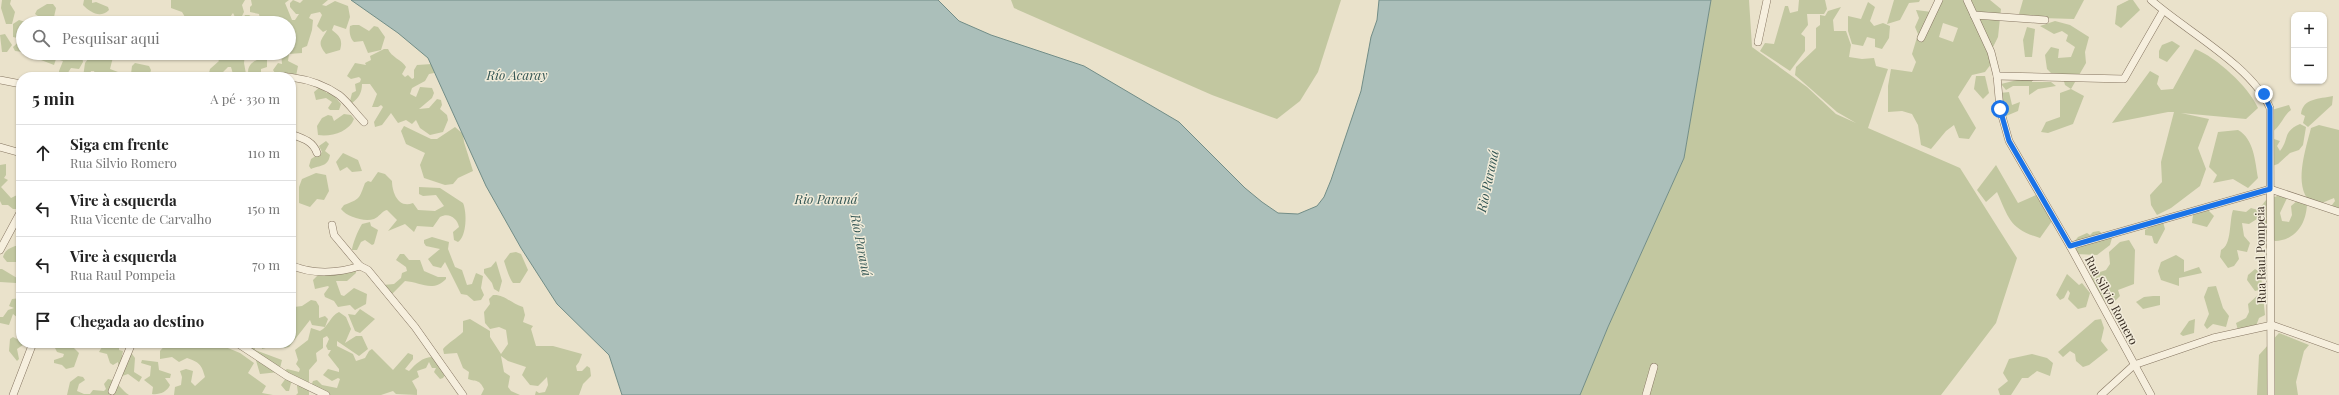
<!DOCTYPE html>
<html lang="pt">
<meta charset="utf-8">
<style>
:root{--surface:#fff;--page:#f2f2f2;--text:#222;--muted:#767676;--line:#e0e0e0}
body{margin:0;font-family:"Playfair Display",serif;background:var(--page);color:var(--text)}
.controls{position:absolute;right:12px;top:12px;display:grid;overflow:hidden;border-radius:8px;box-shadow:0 1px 3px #0004}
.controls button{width:36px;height:36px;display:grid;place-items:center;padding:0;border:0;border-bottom:1px solid var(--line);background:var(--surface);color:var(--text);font:20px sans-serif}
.stop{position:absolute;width:12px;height:12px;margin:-9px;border:3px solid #1a73e8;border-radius:50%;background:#fff}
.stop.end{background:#1a73e8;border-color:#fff;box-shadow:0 1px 4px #0008}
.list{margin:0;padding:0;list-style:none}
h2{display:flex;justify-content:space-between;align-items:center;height:52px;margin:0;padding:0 16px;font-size:17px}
h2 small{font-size:13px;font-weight:400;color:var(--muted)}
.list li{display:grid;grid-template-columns:26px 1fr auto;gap:12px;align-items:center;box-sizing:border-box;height:56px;padding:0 16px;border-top:1px solid var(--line)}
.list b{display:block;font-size:15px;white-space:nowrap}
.list p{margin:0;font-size:13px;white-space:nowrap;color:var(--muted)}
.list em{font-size:13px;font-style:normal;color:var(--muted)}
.icon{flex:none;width:22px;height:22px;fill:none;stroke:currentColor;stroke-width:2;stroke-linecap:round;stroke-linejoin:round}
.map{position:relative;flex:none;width:2339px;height:395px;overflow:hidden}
.search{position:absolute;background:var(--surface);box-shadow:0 1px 3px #0004;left:16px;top:16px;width:280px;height:44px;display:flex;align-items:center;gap:10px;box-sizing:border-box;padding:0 14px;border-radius:22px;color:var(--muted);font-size:15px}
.panel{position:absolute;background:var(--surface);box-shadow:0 1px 3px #0004;left:16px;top:72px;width:280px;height:276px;border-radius:16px}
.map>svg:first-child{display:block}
.green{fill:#c2c7a0;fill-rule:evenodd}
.water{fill:#abbfba;stroke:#728d87}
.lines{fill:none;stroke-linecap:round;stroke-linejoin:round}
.street-casing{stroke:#857561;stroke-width:8}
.street{stroke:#f6efde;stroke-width:7}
.route{stroke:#1a73e8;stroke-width:5}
.labels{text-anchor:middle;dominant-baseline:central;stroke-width:3;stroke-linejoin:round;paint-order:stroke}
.street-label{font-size:12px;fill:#382d23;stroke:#f2ecda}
.water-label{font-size:13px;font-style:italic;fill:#345654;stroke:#f2ecda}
</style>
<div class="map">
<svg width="2339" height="395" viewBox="0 0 2339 395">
<rect width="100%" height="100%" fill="#eae2cb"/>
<!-- green -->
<g class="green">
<polygon points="2,0 11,0 10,4 15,12 12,24 6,24 1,8"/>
<path d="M84,0H92V3L96,2L108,7L109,10C100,19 90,12 83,5Z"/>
<path d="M171,0H245L242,5L244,12L241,18L243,19L245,15H249L257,20L260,19L259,14L250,12V7L252,5L251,0H289L285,3L292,20H295L299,14H296L290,7V3L293,0L300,3L303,0H328L322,5L326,6L335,1L348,6L350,17L346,29L334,25L332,30C340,36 343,40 340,50L326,54C316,42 322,40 327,30L323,32L317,26L322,15L320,12L311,14L309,18L313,20L312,30L307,46L302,48V53L289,54L288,61L298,66L296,76L275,73L273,70L278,63L282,64L281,53H289V23H238L233,13L230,17L236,23L188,22L182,12L171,8Z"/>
<polygon points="1011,0 1341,0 1318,72 1300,101 1277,119 1212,95 1014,8"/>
<polygon points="1711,0 1749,0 1752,47 1807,87 1836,114 1856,123 1837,112 1795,75 1796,67 1816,48 1816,28 1820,25 1820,15 1825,16 1828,11 1841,7 1833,20 1834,31 1846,31 1851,45 1849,57 1862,59 1874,58 1876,66 1888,69 1868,128 1960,168 2017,258 1996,323 1941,395 1580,395 1608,327 1684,158"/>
<polygon points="1799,0 1825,0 1827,9 1824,14 1807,14 1808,25 1801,34 1805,37 1805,51 1790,71 1760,51 1765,43 1774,44 1785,6 1788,6 1790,13 1798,11"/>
<polygon points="1894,0 1920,0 1919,2 1909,3 1900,20 1887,24"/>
<path d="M1935,0H1990L2001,9L1998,37L1991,51V64L1985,72L1972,75L1958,97L1976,128L1969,139L1959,138L1954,125L1946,131L1931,149L1921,145L1918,125L1912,114L1902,111L1888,112V86L1891,69L1912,72L1916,62L1912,54L1918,34L1915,27L1919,18L1916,10L1932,12ZM1943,23L1958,28L1953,42L1939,37Z"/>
<polygon points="2023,0 2084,0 2074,19 2042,18 2019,14"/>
<polygon points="2129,0 2133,0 2140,10 2121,28 2115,24 2117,6"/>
<polygon points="1868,2 1875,7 1870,21 1874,26 1883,23 1890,26 1889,38 1882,49 1875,47 1875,39 1867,37 1863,46 1852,44 1848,31 1848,16 1861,19"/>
<polygon points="47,4 53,4 56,8 54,17 61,23 48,23 35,14 37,10"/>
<polygon points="19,20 29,23 23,23 23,52 15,51 13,47 22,39 13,37 13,24"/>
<polygon points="2055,21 2070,25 2089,37 2085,52 2086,63 2071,89 2084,96 2073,124 2048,133 2041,132 2046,122 2060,117 2060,93 2071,89 2065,85 2062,74 2051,73 2047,69 2045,55 2051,47 2059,49 2058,58 2071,57 2075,47 2066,41 2068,35 2062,31 2054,34 2040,26"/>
<path d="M353,25H359L369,31L374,26L378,27L385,37L381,50L368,53L363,41L354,42C350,38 349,32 350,26Z"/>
<polygon points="2027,27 2035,29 2032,57 2025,57 2023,40"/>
<polygon points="5,34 12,45 7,52 2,52 0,35"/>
<polygon points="2172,41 2180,46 2167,62 2159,58 2159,51 2162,45"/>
<path d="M384,49H388C391,57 402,60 406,67L402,74L405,77L408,75L412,79L414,78V70L417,65L432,64L435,69L434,73L429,74L425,81L412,88L410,94L416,97L420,87L432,88L434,93L432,98L419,109L429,108L437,99L441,100L442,105L440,109L447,115L448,120L443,132L430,135L420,128L416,120L412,124L406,120L398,123L391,113L382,125L375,127L374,122L383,107L381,105L378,107H372L377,94L370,84H362C362,92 359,98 352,103L350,101L352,93L356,91L355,84L360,82L361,79L359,77L351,79L347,76L355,63L366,65L365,63L371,60L370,56Z"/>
<path d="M2195,49C2216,57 2249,87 2258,108L2246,119L2181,113L2209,119L2198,148L2206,169L2200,186L2171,208L2157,215L2151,205L2150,195L2162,182L2161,162L2174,112H2168L2112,123L2150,71L2159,76L2157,84L2161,90L2173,89Z"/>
<polygon points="39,53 71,53 72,57 82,56 83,62 79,69 71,68 65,77 59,77 59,71 63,61 56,59 54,65 41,60"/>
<polygon points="99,53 142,53 137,60 127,54 113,57 110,69 118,72 119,77 108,77 103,74 96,76 94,71 91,71 89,76 83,77 85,63 88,59 96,57"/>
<polygon points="214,53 245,53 244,63 246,74 233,74 231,67 228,67 222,73 218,73 216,77 208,77 210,69 219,61"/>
<path d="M259,59L267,60V67L261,69V73L249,76C246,68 251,62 259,59Z"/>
<polygon points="135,63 149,66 151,70 149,77 140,77 139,72 137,76 133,77 131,74 132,66"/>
<polygon points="1976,76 1985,76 1989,93 1983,99 1974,89"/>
<polygon points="2021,79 2032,80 2032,82 2051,82 2056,86 2038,89 2029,95 2029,86 2013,86 2006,90 2001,84"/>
<polygon points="320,87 327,93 331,92 341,104 339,110 330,110 328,108 332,102 326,98 316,100 314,92"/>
<polygon points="2009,92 2012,105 2020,102 2018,111 2006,116 2002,112 2000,93"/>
<path d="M2333,96L2332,105L2308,127L2303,123L2305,116L2301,114C2303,98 2319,99 2333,96Z"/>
<path d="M2289,105L2291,110C2283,116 2281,126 2272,132L2268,111Z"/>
<path d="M344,114L351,115L354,119C349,132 331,137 318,135L317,126L322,118L328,115L332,116L334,121Z"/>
<path d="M2300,124L2306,127L2303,145L2299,150L2290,153L2278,164L2272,166L2268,150L2274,139L2280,141L2277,146L2280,151C2290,138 2282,132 2300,124Z"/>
<path d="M2319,125L2339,130V214L2332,205L2335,201L2334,198L2317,205C2314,203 2309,201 2307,198C2295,180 2306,148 2311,128Z"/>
<polygon points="404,126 431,139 437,139 455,127 463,134 464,142 473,171 458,178 453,184 445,185 424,178 420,165 425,153 406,144 401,131"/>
<path d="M2238,130C2254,139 2255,161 2258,178L2248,188L2233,179L2213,183L2217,175L2209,167L2218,132Z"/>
<path d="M326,141L329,144L325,151L330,155C328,167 320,165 311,169L309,166L311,159L322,152L319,146Z"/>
<polygon points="343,153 358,160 362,171 352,172 347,167 340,171 336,162"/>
<polygon points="6,164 6,175 4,178 8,180 1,187 11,198 21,193 21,202 16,209 13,209 8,205 2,205 0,201 0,165"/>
<path d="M1996,165L2018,203L2036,195L2052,221L2040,238C2010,229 2009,219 1997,192L1986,202L1977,190Z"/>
<path d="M378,172L385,174L392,181C392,192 398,209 413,203L418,210L435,211L444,206L436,195L423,196L419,194V187L440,188L463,203C467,212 467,236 458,242L454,240L453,232L459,227C457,218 449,212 440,217L433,227L417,226L414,232L405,224L388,231L397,220L387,210C382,211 379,217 374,219C364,222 347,217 341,209L344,205C360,199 359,199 365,183L368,181L371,182Z"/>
<polygon points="316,173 326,175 329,191 324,200 317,199 310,207 299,203 299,187 302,179"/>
<path d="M2280,195L2287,198L2280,213L2282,221L2289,222L2292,215L2291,206L2297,201L2307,202C2307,222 2297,240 2275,241L2264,231V212L2260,208L2266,200Z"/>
<path d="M2251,208L2258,210L2260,217L2249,224L2242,223L2244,236L2250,243L2247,252L2237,250L2239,259L2234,266L2228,268L2220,257L2221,250C2232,245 2229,221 2233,210L2246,212Z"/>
<polygon points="2208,210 2214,216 2207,227 2192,223 2193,215"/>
<path d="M370,222L371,226L378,230L374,244L372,245L365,240L361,242L357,250H352C352,245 358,230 362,224Z"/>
<polygon points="2158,222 2163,222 2165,229 2157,244 2154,243 2152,236 2145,235 2145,230"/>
<polygon points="2099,231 2104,235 2111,234 2112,238 2110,245 2097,255 2076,254 2073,243 2078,237 2087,233 2090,235 2093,232"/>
<polygon points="432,237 449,242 448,249 455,267 462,270 467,285 472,284 476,273 483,276 481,288 484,295 481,300 474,301 467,295 461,294 445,262 441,268 433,266 428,259 440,249 426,246 424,243 424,240"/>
<polygon points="2129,240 2135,250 2134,284 2118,290 2120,296 2115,301 2101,301 2089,277 2091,275 2106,270 2110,264 2109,252 2120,242"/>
<path d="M21,245V265L19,266L17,262H7L3,257C5,249 13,246 21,245Z"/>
<path d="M516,252L521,254L528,270L520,283H513C509,278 506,267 504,261L510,253Z"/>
<path d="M400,254H404L409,260H420L424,271L438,277H446V279C433,293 420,282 405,281L392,294L383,285L394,284L401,278L402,273L407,271L406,267L396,260Z"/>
<polygon points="2176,255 2184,260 2184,272 2199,267 2202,273 2179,278 2179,286 2161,280 2158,271 2161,262"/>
<polygon points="496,261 502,281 499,292 494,289 492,283 484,273 484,269 491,267"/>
<polygon points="355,267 356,273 347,281 336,281 341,295 344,296 354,288 367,294 366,304 355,310 350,305 338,307 334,301 325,297 324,294 329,287 328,286 315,289 313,280 319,274"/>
<polygon points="0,269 2,269 17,278 16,283 0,282"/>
<polygon points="2255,269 2261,273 2262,285 2259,290 2255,291 2247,280 2248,275"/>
<polygon points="2067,274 2079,285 2082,283 2090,293 2086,307 2078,309 2068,299 2070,293 2068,290 2064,298 2060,300 2056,295"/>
<polygon points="2216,286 2223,308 2229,316 2226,327 2213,324 2207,329 2204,325 2209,314 2204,297 2208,287"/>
<path d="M493,295C504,294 512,304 523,307L525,315L523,322L533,326L531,329L536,346H553L582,354L579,362L576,366L577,371H582L587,366L590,368L591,376L583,384L579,395H535L536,391L539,393L545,392L548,385L547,377L538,386L530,385L522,375L526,367L508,361L501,356L504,372L510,376L508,387L511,391L520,395H481L484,389C479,379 477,382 468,379L469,372L463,368L457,353L444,354L443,349C448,343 457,338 463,332V321L470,319L490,331V337L501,354L508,344L506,330L499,327L490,329L485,323L484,312L490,304L489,299Z"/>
<polygon points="2153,296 2160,296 2160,305 2143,309 2136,302 2144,297"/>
<polygon points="2257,296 2263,296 2265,315 2259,318 2256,326 2238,330 2236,323 2246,318 2249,312 2248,304"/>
<polygon points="21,298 21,314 18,318 13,314 9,325 0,323 0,317 3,317 8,310 14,308 9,306 12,299"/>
<polygon points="311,300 316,301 319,306 319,318 325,316 328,319 325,327 312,325 310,320 289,347 284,348 277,345 262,349 261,343 291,343 291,328 295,326 296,318 293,317 291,311 294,307 302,306"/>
<polygon points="360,309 375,319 360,333 355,331 348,314 355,315"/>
<path d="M339,312L346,317L351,329L345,343L356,336H362L368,349L359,356L337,341V346L353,354L356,361L365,358L369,351L372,349L393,370L408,353L413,355V359L405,369L409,371C416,364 422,357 433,357L445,375L443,378L440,379L434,372L436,368H432L429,362L426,368L417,371L419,377L412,381L417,390V395L396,394L393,391L381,395H324L311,386L313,381L317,380L322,385L337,388L340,379L338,378L332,381L323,375L328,369L339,372V369L328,355L331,350H328L326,346L329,339L327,336L323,338V348L316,353L317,361L309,370V395H296L298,393L297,386L300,383L295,381L291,383L289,391H286L281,385L286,378L284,371L287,369L299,372L300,369L296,364L298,360L295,350L308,340L311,328L320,331C329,326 330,316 339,312Z"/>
<polygon points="2101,319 2104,328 2101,341 2108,350 2089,365 2083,367 2076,361 2075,354 2070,351 2063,357 2058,352 2095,320"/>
<polygon points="2195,319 2194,333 2183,336 2180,334 2189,321"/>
<polygon points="2279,333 2309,345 2304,351 2296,382 2298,395 2257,395 2259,355"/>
<polygon points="13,337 21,341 23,345 17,349 19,359 17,361 9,351 10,339"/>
<polygon points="63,343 72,346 79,353 74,367 66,369 62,365 54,363 54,360 63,357 64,354 57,352 53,344"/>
<path d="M167,343H186L192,346L191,343H231L222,344L223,346L240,353L254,363L248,373L266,386L262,393L273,395H174L175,387L181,385L182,377L180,371L186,369L193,371L191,382L195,386L205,377C202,365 199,362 187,358L179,362L172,357L160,359V351Z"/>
<polygon points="234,343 254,343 255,350 282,360 279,372 260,374 255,357 238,347 234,348 232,345"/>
<polygon points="111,344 119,345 119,350 123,351 122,356 132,354 135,358 134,372 142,377 139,382 128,374 119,377 118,362 113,365 110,363 107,354 99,352 102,347 107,348"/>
<polygon points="2032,354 2047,358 2053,363 2050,376 2037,371 2028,378 2022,378 2011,395 2000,395 1998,389 2008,381 2003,373 2009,359"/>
<path d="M142,360L158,362L159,370L171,374L170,378H165L170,385C167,392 159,395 152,394L153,387L144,380L150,376L151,366L141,363Z"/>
<path d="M78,376L83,377L85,380L79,384L77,391L84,394H90L93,390L104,391L106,389L104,384L108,379C117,380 122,391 129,395H67L70,382Z"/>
</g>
<!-- water -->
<polygon class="water" points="351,0 938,0 959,21 991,35 1084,66 1179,122 1245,188 1262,202 1278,213 1298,214 1317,206 1324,197 1331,180 1361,91 1371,37 1377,20 1379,0 1711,0 1684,158 1608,327 1580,395 622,395 609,355 557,304 521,248 486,186 428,58 398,33"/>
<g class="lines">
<!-- street casing -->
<g class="street-casing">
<g id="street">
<polyline points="1967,0 1991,52 1997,76 2000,109 2009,141 2070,246 2151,395"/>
<path d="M2151,0C2186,31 2252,66 2270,108L2271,395"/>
<polyline points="1974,15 2045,20"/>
<polyline points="1921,38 1939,0"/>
<polyline points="1758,42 1767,0"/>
<polyline points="1997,76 2124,79 2163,11"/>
<path d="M228,77C266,76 305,71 339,95C348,102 356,114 364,122"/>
<polyline points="0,80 21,84"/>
<path d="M291,134C302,138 313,141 317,153"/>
<polyline points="0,147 21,153"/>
<polyline points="332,225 334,235 360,266"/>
<polyline points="2070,246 2270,189 2339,212"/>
<polyline points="0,250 21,211"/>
<path d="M291,265C312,275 339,273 360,266L368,270L415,327L463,395"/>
<polyline points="237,343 287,376 326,395"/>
<polyline points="112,391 132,343"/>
<polyline points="13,395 33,343"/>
<polyline points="1646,395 1654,367"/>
<polyline points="2101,395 2134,365 2213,338 2272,325 2339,349"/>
</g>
</g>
<!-- street -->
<use href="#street" class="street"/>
</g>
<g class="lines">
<!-- route -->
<polyline class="route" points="2000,109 2009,141 2070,246 2270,189 2270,108 2264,94"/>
</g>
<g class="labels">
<!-- street labels -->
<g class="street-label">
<text transform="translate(2260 255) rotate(-91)">Rua Raul Pompeia</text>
<text transform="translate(2112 300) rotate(62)">Rua Silvio Romero</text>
</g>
<!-- water labels -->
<g class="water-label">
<text x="517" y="74">Río Acaray</text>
<text transform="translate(1487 181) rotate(-78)">Rio Paraná</text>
<text x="826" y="198">Rio Paraná</text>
<text transform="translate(862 245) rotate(79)">Río Paraná</text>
</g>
</g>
</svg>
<div class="controls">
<button>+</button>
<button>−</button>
</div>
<div class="stop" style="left:2000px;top:109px"></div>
<div class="stop end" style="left:2264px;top:94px"></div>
<div class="search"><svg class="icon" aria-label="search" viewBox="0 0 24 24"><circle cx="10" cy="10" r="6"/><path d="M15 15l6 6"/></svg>Pesquisar aqui</div>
<section class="panel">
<h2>5 min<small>A pé · 330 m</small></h2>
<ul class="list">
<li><svg class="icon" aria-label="ahead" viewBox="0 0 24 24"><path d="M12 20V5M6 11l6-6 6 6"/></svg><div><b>Siga em frente</b><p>Rua Silvio Romero</p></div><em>110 m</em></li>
<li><svg class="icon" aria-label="left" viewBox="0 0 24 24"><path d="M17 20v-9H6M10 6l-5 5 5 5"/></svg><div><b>Vire à esquerda</b><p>Rua Vicente de Carvalho</p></div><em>150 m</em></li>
<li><svg class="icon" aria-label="left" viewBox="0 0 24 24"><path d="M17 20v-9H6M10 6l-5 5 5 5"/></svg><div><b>Vire à esquerda</b><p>Rua Raul Pompeia</p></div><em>70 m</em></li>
<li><svg class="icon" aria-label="arrive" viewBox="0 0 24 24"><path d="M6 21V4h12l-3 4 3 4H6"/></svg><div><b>Chegada ao destino</b></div></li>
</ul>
</section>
</div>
